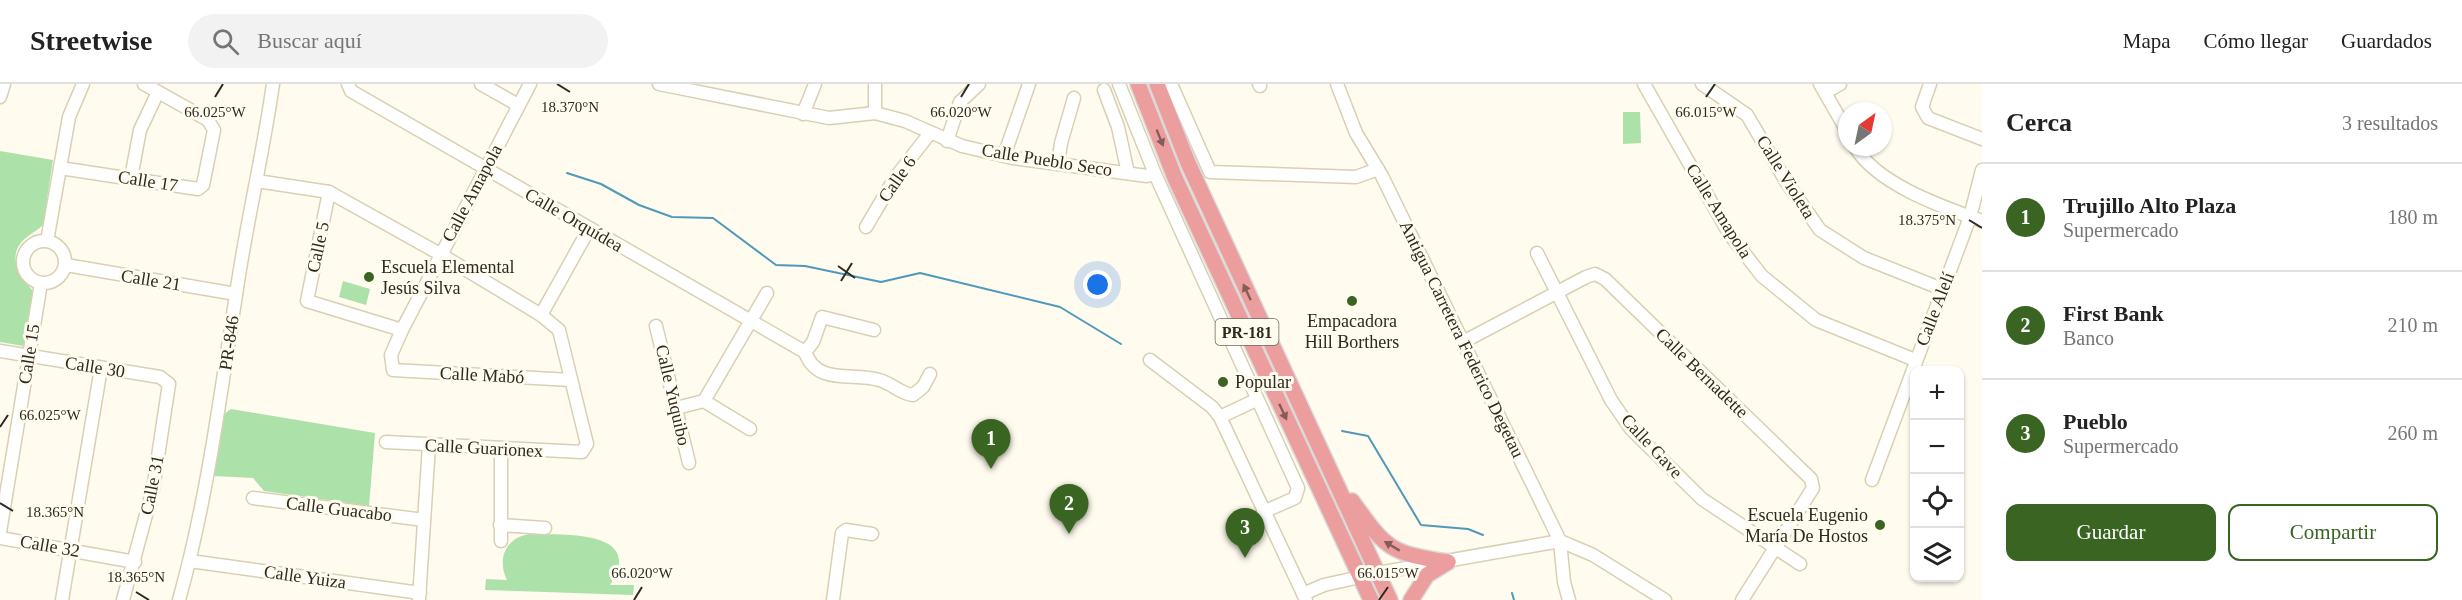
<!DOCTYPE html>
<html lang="es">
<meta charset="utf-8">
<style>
:root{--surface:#fff;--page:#f2f2f2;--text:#222;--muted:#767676;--line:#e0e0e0;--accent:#396421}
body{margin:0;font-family:"Times New Roman",serif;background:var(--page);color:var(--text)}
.controls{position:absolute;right:18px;bottom:18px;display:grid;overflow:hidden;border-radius:12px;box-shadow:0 2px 4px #0004}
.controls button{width:54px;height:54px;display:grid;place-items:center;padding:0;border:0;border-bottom:2px solid var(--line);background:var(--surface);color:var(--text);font:30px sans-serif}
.compass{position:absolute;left:1838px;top:18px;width:54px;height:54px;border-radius:50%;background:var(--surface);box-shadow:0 2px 4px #0004;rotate:33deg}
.you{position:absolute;left:1098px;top:201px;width:21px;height:21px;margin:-15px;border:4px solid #fff;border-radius:50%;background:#1a73e8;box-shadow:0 0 0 9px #1a73e833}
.badge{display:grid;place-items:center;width:39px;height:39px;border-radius:50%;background:var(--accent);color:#fff;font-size:20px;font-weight:700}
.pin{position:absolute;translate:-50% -50px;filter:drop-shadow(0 2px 3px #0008)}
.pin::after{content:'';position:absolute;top:32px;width:21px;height:18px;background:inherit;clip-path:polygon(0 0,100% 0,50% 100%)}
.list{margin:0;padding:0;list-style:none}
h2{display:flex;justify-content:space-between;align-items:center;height:78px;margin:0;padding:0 24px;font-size:26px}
h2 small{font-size:20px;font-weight:400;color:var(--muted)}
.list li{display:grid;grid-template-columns:39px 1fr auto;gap:18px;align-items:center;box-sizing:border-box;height:108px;padding:0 24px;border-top:2px solid var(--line)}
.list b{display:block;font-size:22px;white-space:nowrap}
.list p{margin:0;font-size:20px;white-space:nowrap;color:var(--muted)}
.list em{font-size:20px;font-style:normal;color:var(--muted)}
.actions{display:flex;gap:12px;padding:18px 24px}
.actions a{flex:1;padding:14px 0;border:2px solid var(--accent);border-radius:12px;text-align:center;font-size:21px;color:var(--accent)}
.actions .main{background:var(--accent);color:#fff}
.icon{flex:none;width:33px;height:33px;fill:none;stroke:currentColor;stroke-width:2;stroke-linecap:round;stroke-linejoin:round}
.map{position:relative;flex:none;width:1982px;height:516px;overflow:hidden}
header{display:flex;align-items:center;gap:36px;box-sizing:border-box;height:84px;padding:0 30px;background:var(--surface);border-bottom:2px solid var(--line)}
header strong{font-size:28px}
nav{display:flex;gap:33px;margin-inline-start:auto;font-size:21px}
.search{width:420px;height:54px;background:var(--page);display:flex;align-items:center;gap:15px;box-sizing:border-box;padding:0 21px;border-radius:33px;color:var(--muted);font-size:22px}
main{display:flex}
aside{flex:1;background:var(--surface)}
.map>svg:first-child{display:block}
.grass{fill:#ace2aa}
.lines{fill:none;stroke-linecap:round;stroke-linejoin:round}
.stream{stroke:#4f99ba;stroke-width:2}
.minor-casing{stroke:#d9d0b3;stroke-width:15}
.major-casing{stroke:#d9d9d7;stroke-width:18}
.minor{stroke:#fff;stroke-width:12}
.major{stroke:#ec9e9f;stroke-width:15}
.oneway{fill:#835e59}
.ticks{fill:none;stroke:#2d2a1f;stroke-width:2}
.poi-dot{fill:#396421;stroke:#fffbef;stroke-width:2}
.labels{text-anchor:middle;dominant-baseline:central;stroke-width:6;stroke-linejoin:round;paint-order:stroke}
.shield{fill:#fffbef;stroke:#6c695d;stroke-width:1.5}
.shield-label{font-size:16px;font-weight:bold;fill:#2d2a1f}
.street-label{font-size:18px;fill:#2d2a1f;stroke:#fffbef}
.poi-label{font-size:18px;fill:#2d2a1f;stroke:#fffbef;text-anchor:start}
.ticks-label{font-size:15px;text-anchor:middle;fill:#2d2a1f;stroke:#fffbef;stroke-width:6;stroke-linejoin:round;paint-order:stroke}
</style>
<header>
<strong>Streetwise</strong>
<div class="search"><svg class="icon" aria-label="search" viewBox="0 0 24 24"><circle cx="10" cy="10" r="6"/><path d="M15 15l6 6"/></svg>Buscar aquí</div>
<nav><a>Mapa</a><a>Cómo llegar</a><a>Guardados</a></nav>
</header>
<main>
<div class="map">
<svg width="1982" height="516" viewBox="0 0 1982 516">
<rect width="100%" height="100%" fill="#fffbef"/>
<!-- grass -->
<g class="grass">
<polygon points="1623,28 1640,28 1641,59 1623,60"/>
<path d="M0,67L53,76L43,141C38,146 33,148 27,153C5,170 19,191 33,207L28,257L23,262L0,258Z"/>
<polygon points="343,197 370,205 366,221 339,213"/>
<polygon points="231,325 375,349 369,422 264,407 253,394 213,392 224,330"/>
<path d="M531,450C561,451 647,445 610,501H634L633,511L485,506L486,495L507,496C496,474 507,452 531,450Z"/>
</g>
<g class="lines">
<!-- stream -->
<g class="stream">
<polyline points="567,89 601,100 639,121 672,133 713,134 776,181 805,182 881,198 920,189 1060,223 1121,260"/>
<polyline points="1342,347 1368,352 1421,441 1468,445 1483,451"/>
<polyline points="1512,509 1514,516"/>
</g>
<!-- minor casing -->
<g class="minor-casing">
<g id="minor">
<polyline points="348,0 351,7 805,268"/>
<polyline points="481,0 518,21"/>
<polyline points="530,0 402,246 391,271 393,286 571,296"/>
<polyline points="659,0 829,34 875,29 905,37 962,62 1013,74 1147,92 1155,90"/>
<polyline points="1119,0 1155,90 1298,404 1295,414 1263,428"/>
<polyline points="1171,0 1210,88 1356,93 1378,85"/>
<polyline points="1259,0 1260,2"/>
<polyline points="1337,0 1356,49 1382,92 1560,457 1564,498 1569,516"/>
<polyline points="1644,0 1730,151 1762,192 1816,236 1915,276"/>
<polyline points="1702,0 1747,31 1787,99 1820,146 1864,174 1942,205"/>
<polyline points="1820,0 1847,47"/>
<polyline points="1930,0 1922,23 1928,34 1982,55"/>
<polyline points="1104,6 1118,43 1128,89"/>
<polyline points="1826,8 1840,0"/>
<polyline points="0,13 4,0"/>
<polyline points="875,29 875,0"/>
<polyline points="803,30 815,0"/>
<polyline points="947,57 960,18 979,0"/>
<path d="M1855,63C1878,101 1943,123 1982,137"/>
<polyline points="1004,72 1029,0"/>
<polyline points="1058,80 1061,59 1074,14"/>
<polyline points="60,84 198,105 203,101 214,46 208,36 144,0"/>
<polyline points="131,94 140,46 158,8"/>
<polyline points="257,97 329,108 440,170 541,231 559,246 587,360 582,368 386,358"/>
<polyline points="329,108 307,217 402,246"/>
<polyline points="866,143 895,94 930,49"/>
<circle cx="44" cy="178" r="21"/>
<polyline points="47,157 69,33 83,0"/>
<polyline points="1537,169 1611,316 1631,345 1702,415 1800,480"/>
<polyline points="66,181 236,210"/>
<polyline points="541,231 589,145"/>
<polyline points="656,242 689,379"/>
<polyline points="1463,258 1586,193 1595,190 1605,195 1811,395 1813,404 1742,516"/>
<polyline points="0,267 160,293 169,300 153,405 123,516"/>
<path d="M805,268C817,302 853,288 879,296C892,299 900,310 913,311L923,303L930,290"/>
<polyline points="805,268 813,258 822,233 874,246"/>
<polyline points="1150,276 1212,323 1220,333 1306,516"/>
<polyline points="704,317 750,345"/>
<polyline points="676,324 704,317 767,209"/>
<polyline points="1220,333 1256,316"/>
<polyline points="1872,396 1970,133 1982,86"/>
<polyline points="253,414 424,436"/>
<polyline points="500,441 545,444"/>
<polyline points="0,448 41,199"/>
<polyline points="0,454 135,478"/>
<polyline points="501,457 501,366"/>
<polyline points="190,477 420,509"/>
<polyline points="1303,510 1324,501 1378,489 1560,457 1593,471 1665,516"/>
<polyline points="419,515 429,361"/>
<polyline points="62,516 101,284"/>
<path d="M179,516C207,416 220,313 236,211C246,140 263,71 273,0"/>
<polyline points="833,516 842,449 846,446 872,450"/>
</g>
</g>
<!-- major casing -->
<g class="major-casing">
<g id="major">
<polyline points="1138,0 1175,94 1371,516"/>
<polyline points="1157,0 1188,79 1390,516"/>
<path d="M1352,417C1386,464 1388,469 1448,478"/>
<polyline points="1411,516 1427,491 1448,478"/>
</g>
</g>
<!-- minor -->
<use href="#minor" class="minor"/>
<!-- major -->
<use href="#major" class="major"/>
</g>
<!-- one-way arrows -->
<defs><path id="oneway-solid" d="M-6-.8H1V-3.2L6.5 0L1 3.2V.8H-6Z" transform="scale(1.5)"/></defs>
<g class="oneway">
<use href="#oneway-solid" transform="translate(1160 54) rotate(68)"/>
<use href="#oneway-solid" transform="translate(1247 208) rotate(-115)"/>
<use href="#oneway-solid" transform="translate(1283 328) rotate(65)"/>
<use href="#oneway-solid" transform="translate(1392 462) rotate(-149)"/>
</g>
<!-- ticks -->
<path class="ticks" d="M557,0L570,8M215,13L223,0M961,13L969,0M1706,13L1715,0M1969,136L1982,144M838,182L855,194M841,197L852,179M0,343L8,331M0,419L13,427M136,508L149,516M634,516L642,503M1379,516L1388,503"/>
<!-- markers -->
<g class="poi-dot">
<circle cx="369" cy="193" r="6"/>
<circle cx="1352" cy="217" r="6"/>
<circle cx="1223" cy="298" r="6"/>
<circle cx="1880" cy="441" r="6"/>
</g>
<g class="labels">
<!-- shield labels -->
<rect class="shield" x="1215.5" y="235" width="63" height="26" rx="4.5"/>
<g class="shield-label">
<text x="1247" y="248">PR-181</text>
</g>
<!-- street labels -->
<g class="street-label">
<text transform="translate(1047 76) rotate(9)">Calle Pueblo Seco</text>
<text transform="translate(1786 93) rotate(58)">Calle Violeta</text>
<text transform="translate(897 95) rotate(-55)">Calle 6</text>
<text transform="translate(148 97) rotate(9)">Calle 17</text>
<text transform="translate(472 109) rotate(-62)">Calle Amapola</text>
<text transform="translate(1719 127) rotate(58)">Calle Amapola</text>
<text transform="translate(574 136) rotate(30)">Calle Orquídea</text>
<text transform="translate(318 163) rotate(-78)">Calle 5</text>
<text transform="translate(151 196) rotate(9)">Calle 21</text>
<text transform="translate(1935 225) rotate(-69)">Calle Alelí</text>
<text transform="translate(1462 255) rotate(64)">Antigua Carretera Federico Degetau</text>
<text transform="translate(229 259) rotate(-82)">PR-846</text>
<text transform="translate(29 270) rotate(-81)">Calle 15</text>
<text transform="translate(95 283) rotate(9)">Calle 30</text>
<text transform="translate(1702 289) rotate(44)">Calle Bernadette</text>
<text transform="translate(482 291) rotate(3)">Calle Mabó</text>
<text transform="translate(673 311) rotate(77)">Calle Yuquibo</text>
<text transform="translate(1652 362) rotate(47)">Calle Gave</text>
<text transform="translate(484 364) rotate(3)">Calle Guarionex</text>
<text transform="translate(152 401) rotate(-79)">Calle 31</text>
<text transform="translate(339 425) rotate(7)">Calle Guacabo</text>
<text transform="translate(50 462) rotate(10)">Calle 32</text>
<text transform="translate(305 493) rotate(8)">Calle Yuiza</text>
</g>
<!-- poi labels -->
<g class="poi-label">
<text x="381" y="183">Escuela Elemental<tspan x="381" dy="21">Jesús Silva</tspan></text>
<text x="1352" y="237" text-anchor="middle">Empacadora<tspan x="1352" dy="21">Hill Borthers</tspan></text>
<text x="1235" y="298">Popular</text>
<text x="1868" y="431" text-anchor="end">Escuela Eugenio<tspan x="1868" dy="21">María De Hostos</tspan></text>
</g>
</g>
<g class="ticks-label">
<text x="570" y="28">18.370°N</text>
<text x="1706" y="33">66.015°W</text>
<text x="215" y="33">66.025°W</text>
<text x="961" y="33">66.020°W</text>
<text x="1927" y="141">18.375°N</text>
<text x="50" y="336">66.025°W</text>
<text x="55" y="433">18.365°N</text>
<text x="642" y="494">66.020°W</text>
<text x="1388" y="494">66.015°W</text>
<text x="136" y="498">18.365°N</text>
</g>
</svg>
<div class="controls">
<button>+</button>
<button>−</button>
<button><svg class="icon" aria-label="locate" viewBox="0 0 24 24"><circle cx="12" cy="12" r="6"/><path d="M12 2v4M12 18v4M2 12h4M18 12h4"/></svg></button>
<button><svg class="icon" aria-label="layers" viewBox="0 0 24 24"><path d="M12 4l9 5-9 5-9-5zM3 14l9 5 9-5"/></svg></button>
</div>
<svg class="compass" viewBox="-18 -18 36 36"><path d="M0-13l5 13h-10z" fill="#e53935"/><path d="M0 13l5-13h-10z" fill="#767676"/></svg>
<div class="you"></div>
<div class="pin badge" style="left:991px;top:385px">1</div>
<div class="pin badge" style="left:1069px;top:450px">2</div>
<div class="pin badge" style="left:1245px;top:474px">3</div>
</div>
<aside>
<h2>Cerca<small>3 resultados</small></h2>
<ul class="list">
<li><span class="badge">1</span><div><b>Trujillo Alto Plaza</b><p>Supermercado</p></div><em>180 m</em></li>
<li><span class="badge">2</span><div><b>First Bank</b><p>Banco</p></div><em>210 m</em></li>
<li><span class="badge">3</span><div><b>Pueblo</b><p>Supermercado</p></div><em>260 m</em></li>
</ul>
<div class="actions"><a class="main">Guardar</a><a>Compartir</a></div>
</aside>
</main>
